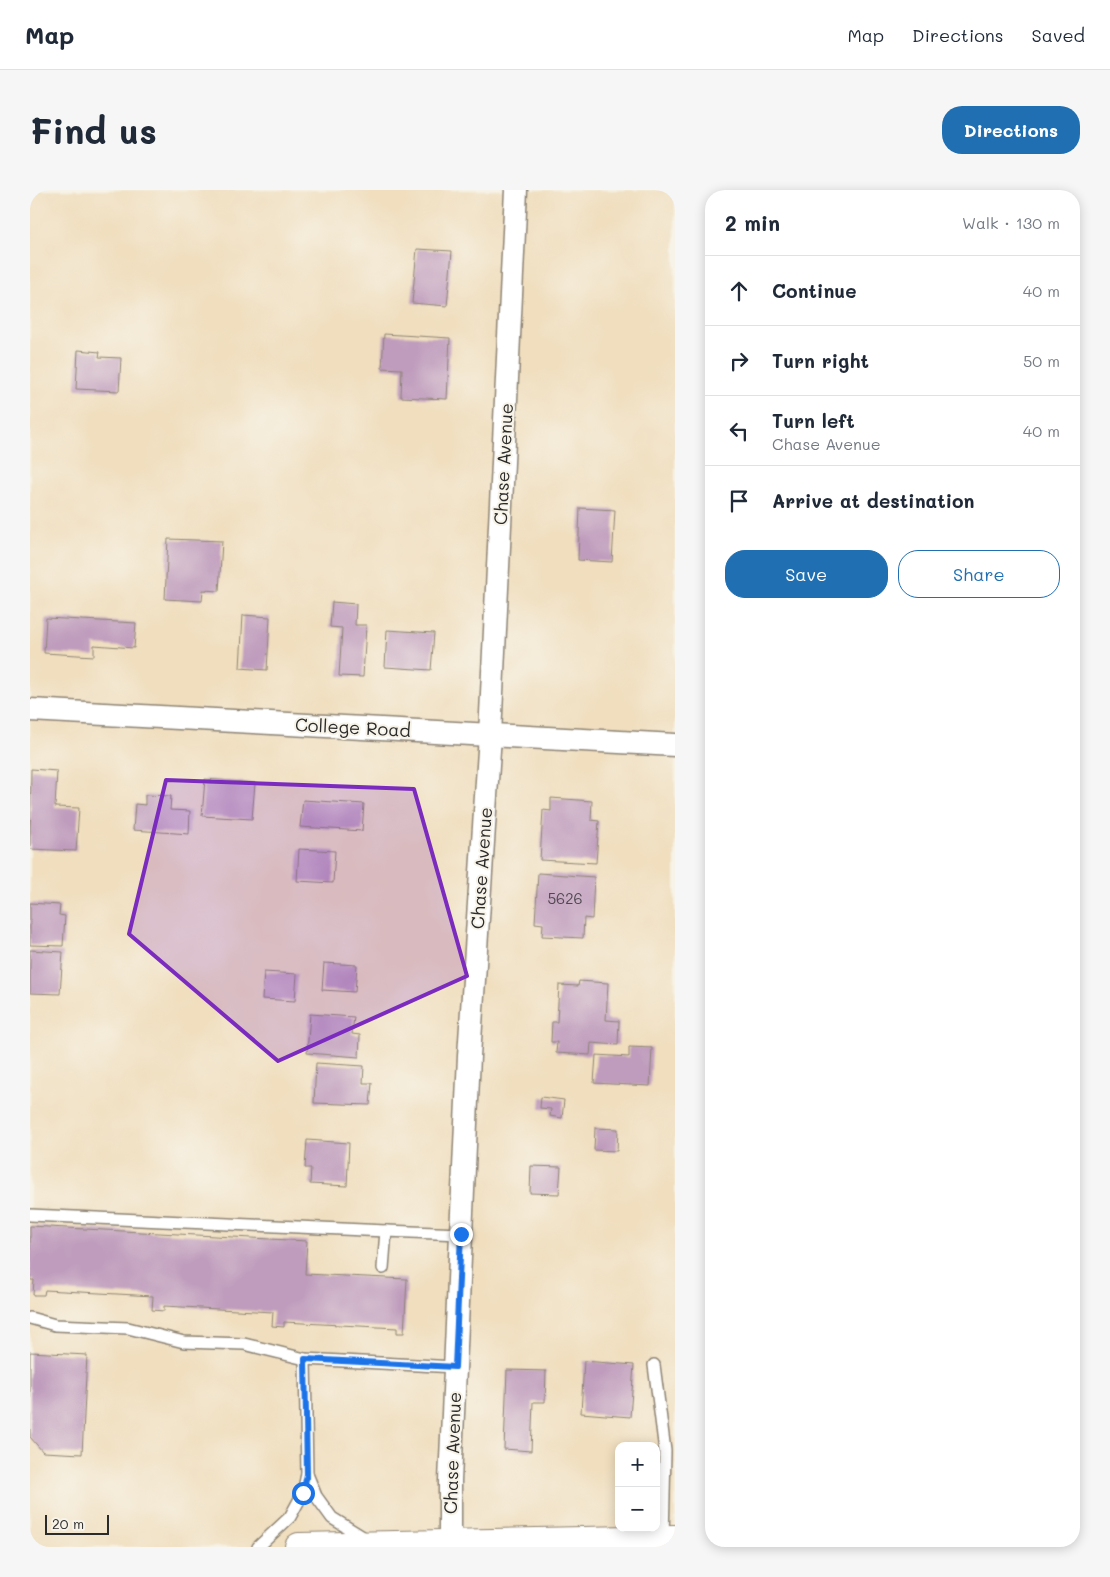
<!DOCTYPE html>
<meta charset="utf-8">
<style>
:root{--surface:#fff;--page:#f6f6f7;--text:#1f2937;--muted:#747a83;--line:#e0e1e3;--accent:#1f6fb2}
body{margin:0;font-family:Mali,sans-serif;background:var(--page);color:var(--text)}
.controls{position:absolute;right:15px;bottom:15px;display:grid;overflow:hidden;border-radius:10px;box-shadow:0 2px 12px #0003}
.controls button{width:45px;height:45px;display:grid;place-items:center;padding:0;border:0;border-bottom:1px solid var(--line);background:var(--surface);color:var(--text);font:25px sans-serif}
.scale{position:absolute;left:15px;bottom:12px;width:64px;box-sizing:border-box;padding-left:5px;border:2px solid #2b2b2b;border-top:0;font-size:14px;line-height:18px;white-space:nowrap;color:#2b2b2b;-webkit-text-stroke:4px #f7f3e8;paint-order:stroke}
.stop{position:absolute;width:15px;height:15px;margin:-11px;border:4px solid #1a73e8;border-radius:50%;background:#fff}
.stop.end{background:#1a73e8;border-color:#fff;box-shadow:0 1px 5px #0008}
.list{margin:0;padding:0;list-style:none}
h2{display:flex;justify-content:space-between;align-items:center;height:65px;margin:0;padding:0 20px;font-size:21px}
h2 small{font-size:16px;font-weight:400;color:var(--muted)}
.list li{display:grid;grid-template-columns:32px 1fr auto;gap:15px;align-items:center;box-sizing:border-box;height:70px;padding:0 20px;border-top:1px solid var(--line)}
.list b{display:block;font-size:19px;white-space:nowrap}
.list p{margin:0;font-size:16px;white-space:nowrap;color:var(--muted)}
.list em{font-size:16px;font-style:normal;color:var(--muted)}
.actions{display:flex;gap:10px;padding:15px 20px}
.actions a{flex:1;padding:11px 0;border:1px solid var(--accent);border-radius:20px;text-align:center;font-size:18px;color:var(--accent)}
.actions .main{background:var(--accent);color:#fff}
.icon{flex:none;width:28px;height:28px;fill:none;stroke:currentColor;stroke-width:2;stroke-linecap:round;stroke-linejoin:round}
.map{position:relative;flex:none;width:645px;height:1357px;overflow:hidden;border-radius:20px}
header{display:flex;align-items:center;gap:30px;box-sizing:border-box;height:70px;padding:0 25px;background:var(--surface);border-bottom:1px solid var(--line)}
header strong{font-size:24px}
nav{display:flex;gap:28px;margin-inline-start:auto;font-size:18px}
.intro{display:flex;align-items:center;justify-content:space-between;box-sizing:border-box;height:120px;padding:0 30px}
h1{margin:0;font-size:35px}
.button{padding:12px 22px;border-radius:20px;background:var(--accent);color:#fff;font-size:18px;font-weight:700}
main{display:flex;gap:30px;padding:0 30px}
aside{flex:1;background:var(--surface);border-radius:20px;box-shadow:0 2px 12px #0003}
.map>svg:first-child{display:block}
.building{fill:#bf9cbd}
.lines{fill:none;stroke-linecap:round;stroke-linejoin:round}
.service-casing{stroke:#8e8474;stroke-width:14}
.minor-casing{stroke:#8e8474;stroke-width:25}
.secondary-casing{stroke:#8e8474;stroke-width:30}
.service{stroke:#fff;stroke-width:11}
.minor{stroke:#fff;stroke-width:22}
.secondary{stroke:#fff;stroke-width:28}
.route{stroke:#1a73e8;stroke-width:6}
.marked{fill:#7b2cbf;fill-opacity:0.2;stroke:#7b2cbf;stroke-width:4;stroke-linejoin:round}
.labels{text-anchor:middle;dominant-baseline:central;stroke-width:4;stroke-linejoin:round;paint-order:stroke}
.number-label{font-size:15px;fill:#504750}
.street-label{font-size:18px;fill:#2b2b2b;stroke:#f7f3e8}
</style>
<header>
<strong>Map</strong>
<nav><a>Map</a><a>Directions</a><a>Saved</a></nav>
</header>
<div class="intro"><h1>Find us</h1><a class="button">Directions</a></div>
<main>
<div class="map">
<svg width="645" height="1357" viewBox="0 0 645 1357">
<rect width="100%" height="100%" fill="#f7f3e8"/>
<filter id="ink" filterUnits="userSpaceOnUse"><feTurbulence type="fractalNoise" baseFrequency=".02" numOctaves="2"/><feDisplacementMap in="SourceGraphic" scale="10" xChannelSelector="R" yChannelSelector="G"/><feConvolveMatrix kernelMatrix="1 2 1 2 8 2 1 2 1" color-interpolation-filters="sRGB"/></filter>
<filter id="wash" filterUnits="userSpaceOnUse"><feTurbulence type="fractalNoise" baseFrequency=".0096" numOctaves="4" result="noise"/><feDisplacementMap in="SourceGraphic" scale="20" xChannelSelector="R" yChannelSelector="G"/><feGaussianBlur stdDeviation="1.12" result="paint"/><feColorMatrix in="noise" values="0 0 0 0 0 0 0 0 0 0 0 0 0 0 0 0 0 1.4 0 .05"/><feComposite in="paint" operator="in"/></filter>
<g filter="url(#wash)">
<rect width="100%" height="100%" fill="#f0debe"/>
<g id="blocks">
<!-- building -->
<g class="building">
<polygon points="387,59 422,61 417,116 382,113"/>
<polygon points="354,144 420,148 417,209 371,207 372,179 352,178"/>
<polygon points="48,160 70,162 69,167 91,168 89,201 46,199"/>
<polygon points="550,318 585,320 582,372 548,370"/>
<polygon points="138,349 192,351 189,401 173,400 172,411 135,409"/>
<polygon points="302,412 326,414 325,435 336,435 333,487 309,486 312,438 300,437"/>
<polygon points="213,425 240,427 237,480 210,478"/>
<polygon points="16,428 106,433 104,458 64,455 64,466 14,463"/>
<polygon points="357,440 404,443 401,480 355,477"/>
<polygon points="1,579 27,581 25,617 49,618 46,661 0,659"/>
<polygon points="175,589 225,593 222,629 172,626"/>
<polygon points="115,605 141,606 140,620 160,621 159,644 103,640 105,614 115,615"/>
<polygon points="521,608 562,611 561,630 569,631 566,673 510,670 513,620 521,621"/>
<polygon points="273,610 334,614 332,641 270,637"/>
<polygon points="269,659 305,661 303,693 267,691"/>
<polygon points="508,683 564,687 562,729 554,728 553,748 512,746 513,734 505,733"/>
<polygon points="0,713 30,715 29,725 35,726 33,756 0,755"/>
<polygon points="0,760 33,762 30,804 0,803"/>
<polygon points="294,773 327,775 325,802 292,800"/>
<polygon points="234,782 267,784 265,811 232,809"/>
<polygon points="549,791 578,793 576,830 589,831 588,855 561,853 560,865 526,863 527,852 521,852 522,832 527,832 529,795 548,796"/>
<polygon points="280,824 324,827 322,844 330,845 329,867 277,863"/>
<polygon points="599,857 622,858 620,896 564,893 566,865 599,867"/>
<polygon points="286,873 334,876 333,893 342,893 340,915 284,913"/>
<polygon points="511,907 534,910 532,928 520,926 521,919 510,918"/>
<polygon points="565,938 588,939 587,961 564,960"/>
<polygon points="277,950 319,953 317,996 280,994 281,978 275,978"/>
<polygon points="501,976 531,977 529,1004 500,1003"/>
<polygon points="0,1036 277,1051 275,1084 377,1089 374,1143 367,1143 367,1138 254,1132 254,1137 242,1136 243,1122 134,1116 134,1121 122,1120 123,1106 15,1100 14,1105 3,1105 4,1090 0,1090"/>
<polygon points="0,1162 57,1165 52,1264 13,1262 0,1247"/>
<polygon points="554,1171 604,1175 600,1227 551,1223"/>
<polygon points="477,1180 516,1181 515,1212 503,1212 501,1261 474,1259"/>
</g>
</g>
</g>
<g filter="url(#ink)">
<use href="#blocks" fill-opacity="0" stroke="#8e8474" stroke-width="1"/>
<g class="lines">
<!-- service casing -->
<g class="service-casing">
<g id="service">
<polyline points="0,1025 356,1041"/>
<polyline points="353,1078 356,1041 431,1044"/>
<polyline points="0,1128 25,1135 98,1138 154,1152 214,1154 275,1169 425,1177"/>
<polyline points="624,1175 635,1261 633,1349"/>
<polyline points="277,1284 286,1306 302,1328 336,1349"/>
<polyline points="228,1357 260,1327 273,1303 277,1284 275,1169"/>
</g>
</g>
<!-- minor casing -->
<g class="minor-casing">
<g id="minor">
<polyline points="0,520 645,555"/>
<polyline points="420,1357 420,1291 439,866 460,545 486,0"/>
</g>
</g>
<!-- secondary casing -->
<g class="secondary-casing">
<polyline id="secondary" points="269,1357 645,1349"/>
</g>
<!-- service -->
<use href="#service" class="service"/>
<!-- minor -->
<use href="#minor" class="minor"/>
<!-- secondary -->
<use href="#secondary" class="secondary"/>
</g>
</g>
<g class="lines" filter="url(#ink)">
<!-- route -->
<polyline class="route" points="273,1303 277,1284 275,1169 425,1177 431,1044"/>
</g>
<!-- marked area -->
<path class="marked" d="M136,590L384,599L437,786L248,871L99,744Z"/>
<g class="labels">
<!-- number labels -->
<g class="number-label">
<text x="535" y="708">5626</text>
</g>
<!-- street labels -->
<g class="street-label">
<text transform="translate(473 274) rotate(-87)">Chase Avenue</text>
<text transform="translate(323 537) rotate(3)">College Road</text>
<text transform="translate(451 678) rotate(-86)">Chase Avenue</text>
<text transform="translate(422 1263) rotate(-88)">Chase Avenue</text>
</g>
</g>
</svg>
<div class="controls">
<button>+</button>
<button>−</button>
</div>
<div class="scale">20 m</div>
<div class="stop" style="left:273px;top:1303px"></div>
<div class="stop end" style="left:431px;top:1044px"></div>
</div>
<aside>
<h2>2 min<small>Walk · 130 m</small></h2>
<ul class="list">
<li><svg class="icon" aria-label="ahead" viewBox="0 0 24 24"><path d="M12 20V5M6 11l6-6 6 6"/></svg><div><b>Continue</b></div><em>40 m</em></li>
<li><svg class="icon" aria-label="right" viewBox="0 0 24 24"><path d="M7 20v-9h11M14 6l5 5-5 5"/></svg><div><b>Turn right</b></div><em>50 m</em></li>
<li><svg class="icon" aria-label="left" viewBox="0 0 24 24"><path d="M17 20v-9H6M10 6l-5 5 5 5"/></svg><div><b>Turn left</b><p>Chase Avenue</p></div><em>40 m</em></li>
<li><svg class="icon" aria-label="arrive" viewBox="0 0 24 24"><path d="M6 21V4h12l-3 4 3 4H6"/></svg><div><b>Arrive at destination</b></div></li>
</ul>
<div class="actions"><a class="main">Save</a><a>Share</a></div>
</aside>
</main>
